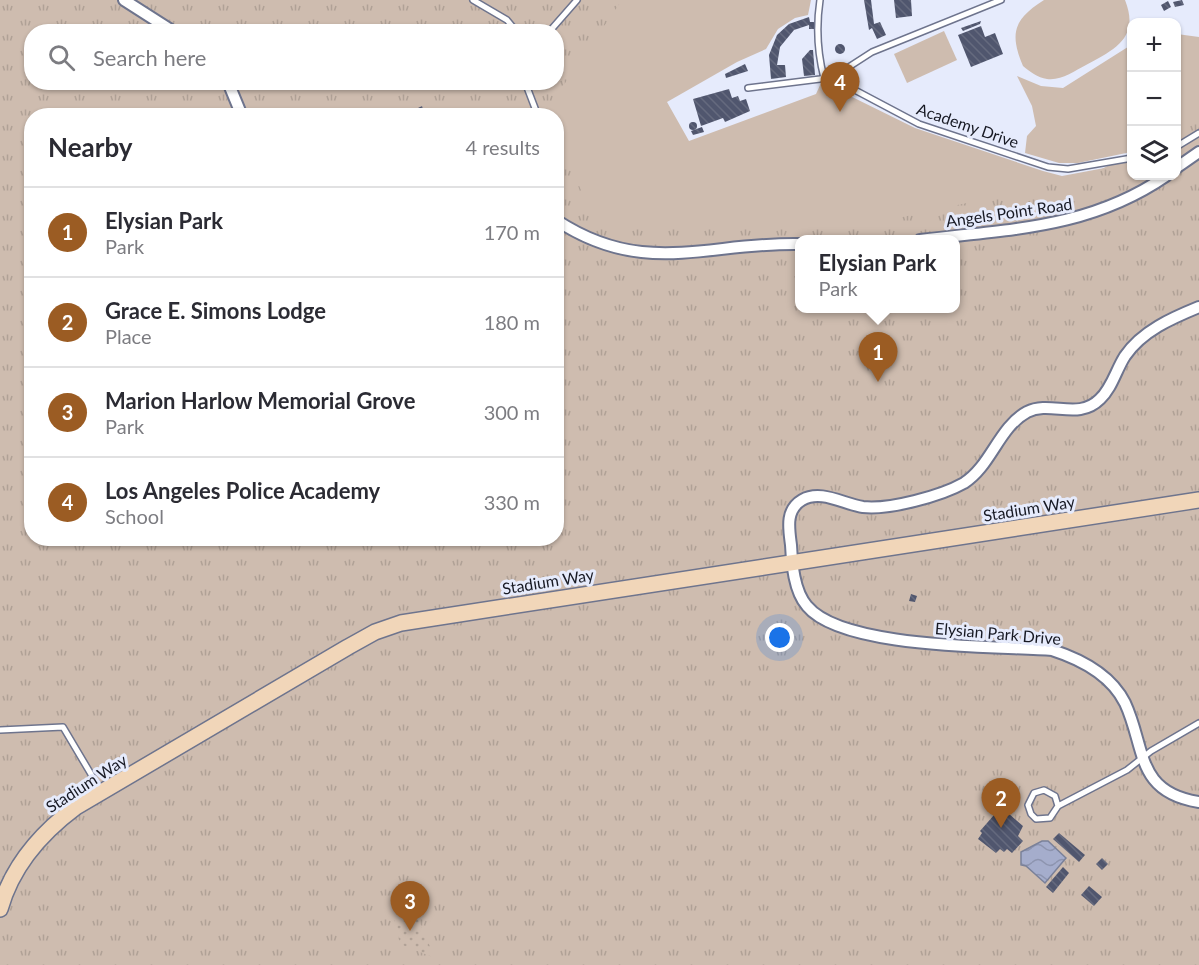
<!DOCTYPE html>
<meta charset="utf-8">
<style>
:root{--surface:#fff;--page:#f2f2f3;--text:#2b2b33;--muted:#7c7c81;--line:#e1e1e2;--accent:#9b5c23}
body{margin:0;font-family:Lato,sans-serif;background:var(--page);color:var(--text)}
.controls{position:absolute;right:18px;top:18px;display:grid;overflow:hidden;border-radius:12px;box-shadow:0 2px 4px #0004}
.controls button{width:54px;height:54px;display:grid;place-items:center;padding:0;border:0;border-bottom:2px solid var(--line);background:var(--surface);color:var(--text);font:30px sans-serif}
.you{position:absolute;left:780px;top:638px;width:21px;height:21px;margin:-15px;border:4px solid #fff;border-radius:50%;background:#1a73e8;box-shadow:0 0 0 9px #1a73e833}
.badge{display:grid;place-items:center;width:39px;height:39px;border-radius:50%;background:var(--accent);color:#fff;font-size:20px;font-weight:700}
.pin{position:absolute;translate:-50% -50px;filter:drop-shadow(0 2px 3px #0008)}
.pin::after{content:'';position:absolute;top:32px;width:21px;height:18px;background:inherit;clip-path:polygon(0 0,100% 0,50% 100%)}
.popup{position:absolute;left:795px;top:235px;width:165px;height:78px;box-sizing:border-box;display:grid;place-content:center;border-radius:12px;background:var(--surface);filter:drop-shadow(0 2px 4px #0005);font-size:20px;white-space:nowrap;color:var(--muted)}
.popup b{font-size:22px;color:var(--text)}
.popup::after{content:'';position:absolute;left:50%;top:100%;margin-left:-12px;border:12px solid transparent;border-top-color:var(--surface)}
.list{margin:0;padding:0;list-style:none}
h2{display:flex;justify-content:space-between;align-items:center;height:78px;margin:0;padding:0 24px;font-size:26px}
h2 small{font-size:20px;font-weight:400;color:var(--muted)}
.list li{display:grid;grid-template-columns:39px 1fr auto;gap:18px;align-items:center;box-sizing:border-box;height:90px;padding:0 24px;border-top:2px solid var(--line)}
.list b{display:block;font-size:22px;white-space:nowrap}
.list p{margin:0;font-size:20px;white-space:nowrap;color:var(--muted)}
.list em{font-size:20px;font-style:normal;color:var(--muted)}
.icon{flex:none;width:33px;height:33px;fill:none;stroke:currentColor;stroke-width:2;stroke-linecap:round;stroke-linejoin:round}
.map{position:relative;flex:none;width:1199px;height:965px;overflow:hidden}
.search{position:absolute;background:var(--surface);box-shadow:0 2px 4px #0004;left:24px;top:24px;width:540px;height:66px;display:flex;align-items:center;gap:15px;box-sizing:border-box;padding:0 21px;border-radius:24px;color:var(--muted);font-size:22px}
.panel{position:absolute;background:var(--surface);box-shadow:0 2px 4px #0004;left:24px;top:108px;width:540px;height:438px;border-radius:24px}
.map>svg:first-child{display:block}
.grass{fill:#cebcaf}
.park{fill:url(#park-tufts);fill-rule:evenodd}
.garden{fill:url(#garden-dots)}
.water{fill:url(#water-waves);stroke:#7a8199;stroke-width:1.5}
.building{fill:url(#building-back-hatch)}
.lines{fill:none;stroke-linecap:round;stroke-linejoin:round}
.service-casing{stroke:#6e748d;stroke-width:8}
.minor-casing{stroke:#6e748d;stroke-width:14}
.secondary-casing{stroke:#6e748d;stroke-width:18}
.service{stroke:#fff;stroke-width:5}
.minor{stroke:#fff;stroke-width:10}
.secondary{stroke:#f1d6b9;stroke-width:15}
.labels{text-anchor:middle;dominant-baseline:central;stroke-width:6;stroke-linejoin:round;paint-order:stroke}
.street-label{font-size:16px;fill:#171923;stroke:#e6ebfc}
</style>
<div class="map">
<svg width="1199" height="965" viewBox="0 0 1199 965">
<defs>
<pattern id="park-tufts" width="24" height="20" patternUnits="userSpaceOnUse" patternTransform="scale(1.5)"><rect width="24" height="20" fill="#cebcaf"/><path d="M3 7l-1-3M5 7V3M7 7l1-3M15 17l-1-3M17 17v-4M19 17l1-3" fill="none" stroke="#b0a196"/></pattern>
<pattern id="garden-dots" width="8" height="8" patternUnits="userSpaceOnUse" patternTransform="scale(1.5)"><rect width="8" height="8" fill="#cebcaf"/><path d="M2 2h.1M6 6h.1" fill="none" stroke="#b0a196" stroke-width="1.8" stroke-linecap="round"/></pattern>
<pattern id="water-waves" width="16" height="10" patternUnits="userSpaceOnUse" patternTransform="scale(1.5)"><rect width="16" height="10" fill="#a5adcc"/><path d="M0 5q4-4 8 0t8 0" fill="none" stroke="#8d94af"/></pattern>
<pattern id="building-back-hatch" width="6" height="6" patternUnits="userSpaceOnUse" patternTransform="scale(1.5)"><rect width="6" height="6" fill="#50566e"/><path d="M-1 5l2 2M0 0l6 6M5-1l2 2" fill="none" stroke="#656a7e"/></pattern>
</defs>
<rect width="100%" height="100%" fill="#e6ebfc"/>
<!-- grass -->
<g class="grass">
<polygon points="615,0 811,0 808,15 795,18 778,29 766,49 737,62 667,102 689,141 816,94 821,83 834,81 840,91 915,128 1043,171 1062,176 1131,163 1132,176 1068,213 614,239 557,208 556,116 543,115 556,82"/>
<path d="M1044,0H1125C1140,38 1115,49 1086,65C1074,71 1061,81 1047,79C1038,78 1029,71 1023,66C1009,33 1014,19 1044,0Z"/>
<polygon points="944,31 957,60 907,83 894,54"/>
<polygon points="1177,34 1199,37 1199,126 1177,140"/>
<polygon points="1131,45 1131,152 1078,163 1059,163 1025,153 1027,136 1036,126 1032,106 1017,76 1041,86 1063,88"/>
</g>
<!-- park -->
<path class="park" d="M0,0H622L548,108L550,115L32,116V538H556L557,131L595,225L880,222L1089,176L1131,153L1132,176H1176L1177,129L1199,116V965H0ZM32,32H556V82H32ZM800,240H956V308H800Z"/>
<!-- garden -->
<polygon class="garden" points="414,910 435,958 400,944 394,919"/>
<!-- water -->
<polygon class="water" points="1042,841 1048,841 1066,858 1045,883 1026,866 1021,865 1021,852"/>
<!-- building -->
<g class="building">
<polygon points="864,0 871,0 874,24 880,22 886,35 877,39 872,28 869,30"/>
<polygon points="894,0 911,0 912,16 896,18"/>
<polygon points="1182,0 1184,5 1175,7 1173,2"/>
<polygon points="1168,1 1171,7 1164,11 1161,5"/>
<polygon points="809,17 810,22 814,22 814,29 809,29 809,25 794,30 780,47 777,65 785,65 786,77 771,79 769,55 777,35 789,24"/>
<polygon points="981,21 980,24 963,31 961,28"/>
<polygon points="981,26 985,37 995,33 1003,54 971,67 958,35"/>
<circle cx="840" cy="49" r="5"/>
<polygon points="810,50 813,50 815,75 804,76 802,59"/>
<polygon points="745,64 748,71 726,78 725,74"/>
<polygon points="729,89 732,98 738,96 740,101 746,99 750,111 725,122 723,118 701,126 693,99"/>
<polygon points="422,106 423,109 410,116 408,113"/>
<polygon points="508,110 511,116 502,116 503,112"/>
<circle cx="693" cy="126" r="4"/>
<polygon points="702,127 704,132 693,135 691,131"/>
<polygon points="911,594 917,596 915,602 909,601"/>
<polygon points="1001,807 1023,826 1018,836 1023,841 1012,853 1007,849 1004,852 1000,849 996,853 978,839 982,833 980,831"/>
<polygon points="1059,833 1085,855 1079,862 1053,839"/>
<polygon points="1102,858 1108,864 1102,870 1096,864"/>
<polygon points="1063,867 1069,873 1053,893 1046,887"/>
<polygon points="1089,886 1102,897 1094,906 1081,895"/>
</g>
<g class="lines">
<!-- service casing -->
<g class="service-casing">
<g id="service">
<polyline points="473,0 507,20 517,32"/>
<path d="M820,0C816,27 817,51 824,78"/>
<polyline points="1001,0 872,52 841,72 851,88 919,124 1048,167 1068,169 1132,158"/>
<polyline points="549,32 577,0"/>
<polyline points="525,82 538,116"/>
<polyline points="748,88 820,79 841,72"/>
<polyline points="1176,147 1199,133"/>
<polyline points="0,730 63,727 101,791"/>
<polyline points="1058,806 1055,796 1044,790 1034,793 1028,805 1031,814 1036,819 1050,818 1058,806 1127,770 1151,751 1199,723"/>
</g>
</g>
<!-- minor casing -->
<g class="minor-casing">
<g id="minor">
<polyline points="124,0 174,32"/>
<polyline points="228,82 242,116"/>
<polyline points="1176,168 1199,152"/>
<path d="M556,220C644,278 707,242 800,244"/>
<path d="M920,240C1009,229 1089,229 1166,176"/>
<path d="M1199,307C1172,318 1142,331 1125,356C1116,370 1112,388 1100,399C1078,421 1051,400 1027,412C999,427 991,466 964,483C941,496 889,510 863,507C843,504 821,489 802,500C785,510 789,529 791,545C792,564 794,591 807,606C842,649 996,646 1052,650C1080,659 1111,675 1125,703C1146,748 1135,792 1199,802"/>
</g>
</g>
<!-- secondary casing -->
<g class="secondary-casing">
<path id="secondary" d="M0,909C12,866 41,833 76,807L348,647L375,632L401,623L1199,500"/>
</g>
<!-- service -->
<use href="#service" class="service"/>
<!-- minor -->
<use href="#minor" class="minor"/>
<!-- secondary -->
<use href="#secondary" class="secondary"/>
</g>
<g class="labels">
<!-- street labels -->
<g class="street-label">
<text transform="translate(968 125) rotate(19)">Academy Drive</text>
<text transform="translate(1009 212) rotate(-8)">Angels Point Road</text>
<text transform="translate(1029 508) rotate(-9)">Stadium Way</text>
<text transform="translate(548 581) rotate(-9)">Stadium Way</text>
<text transform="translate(998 633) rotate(5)">Elysian Park Drive</text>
<text transform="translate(86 783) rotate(-33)">Stadium Way</text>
</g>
</g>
</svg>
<div class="controls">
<button>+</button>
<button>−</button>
<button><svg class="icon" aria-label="layers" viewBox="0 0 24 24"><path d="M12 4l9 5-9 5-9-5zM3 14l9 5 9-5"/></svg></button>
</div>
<div class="you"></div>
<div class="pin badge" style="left:878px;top:382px">1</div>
<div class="popup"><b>Elysian Park</b>Park</div>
<div class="pin badge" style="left:1001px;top:828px">2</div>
<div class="pin badge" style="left:410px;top:931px">3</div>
<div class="pin badge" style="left:840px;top:112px">4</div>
<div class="search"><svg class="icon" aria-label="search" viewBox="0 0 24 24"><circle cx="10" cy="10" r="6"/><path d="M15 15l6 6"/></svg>Search here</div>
<section class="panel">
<h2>Nearby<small>4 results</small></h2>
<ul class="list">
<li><span class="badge">1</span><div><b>Elysian Park</b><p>Park</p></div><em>170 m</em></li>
<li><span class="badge">2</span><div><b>Grace E. Simons Lodge</b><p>Place</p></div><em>180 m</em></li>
<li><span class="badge">3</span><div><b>Marion Harlow Memorial Grove</b><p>Park</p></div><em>300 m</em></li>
<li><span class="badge">4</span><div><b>Los Angeles Police Academy</b><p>School</p></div><em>330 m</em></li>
</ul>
</section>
</div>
